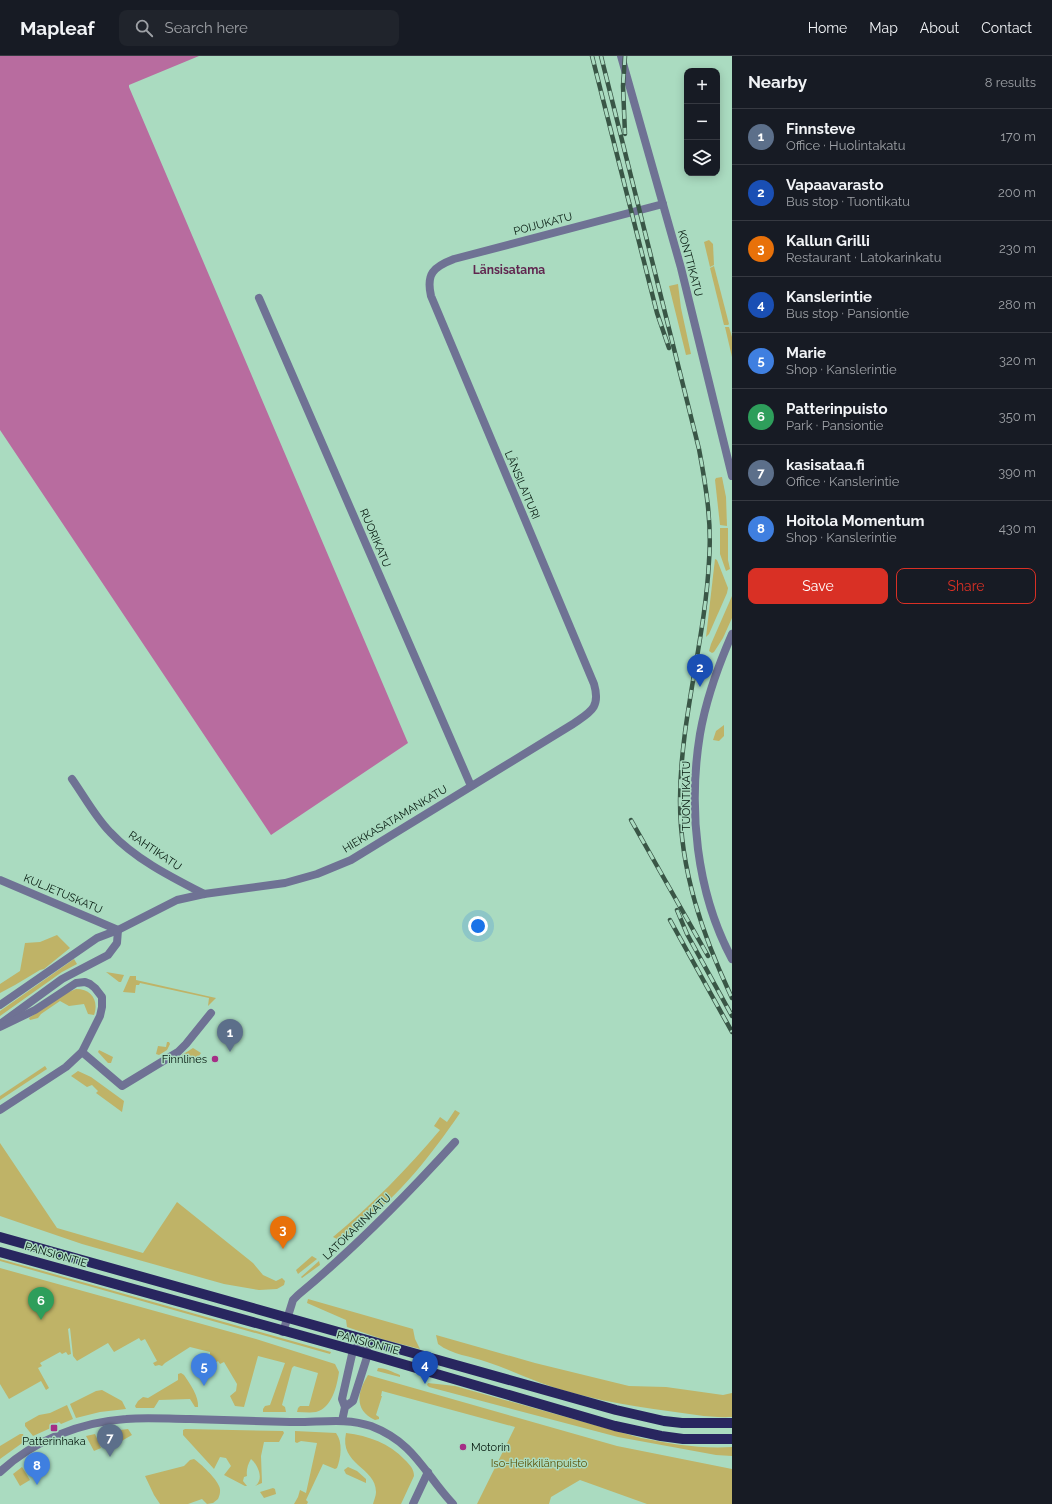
<!DOCTYPE html>
<meta charset="utf-8">
<style>
:root{--surface:#171b24;--page:#20242c;--text:#f1f3f6;--muted:#9ea1a6;--line:#363941;--accent:#d93025}
body{margin:0;font-family:Raleway,sans-serif;background:var(--page);color:var(--text)}
.controls{position:absolute;right:12px;top:12px;display:grid;overflow:hidden;border-radius:8px;box-shadow:0 2px 10px #0003}
.controls button{width:36px;height:36px;display:grid;place-items:center;padding:0;border:0;border-bottom:1px solid var(--line);background:var(--surface);color:var(--text);font:20px sans-serif}
.you{position:absolute;left:478px;top:870px;width:14px;height:14px;margin:-10px;border:3px solid #fff;border-radius:50%;background:#1a73e8;box-shadow:0 0 0 6px #1a73e833}
.badge{display:grid;place-items:center;width:26px;height:26px;border-radius:50%;background:var(--accent);color:#fff;font-size:13px;font-weight:700}
.pin{position:absolute;translate:-50% -33px;filter:drop-shadow(0 1px 2px #0008)}
.pin::after{content:'';position:absolute;top:21px;width:14px;height:12px;background:inherit;clip-path:polygon(0 0,100% 0,50% 100%)}
.list{margin:0;padding:0;list-style:none}
h2{display:flex;justify-content:space-between;align-items:center;height:52px;margin:0;padding:0 16px;font-size:17px}
h2 small{font-size:13px;font-weight:400;color:var(--muted)}
.list li{display:grid;grid-template-columns:26px 1fr auto;gap:12px;align-items:center;box-sizing:border-box;height:56px;padding:0 16px;border-top:1px solid var(--line)}
.list b{display:block;font-size:15px;white-space:nowrap}
.list p{margin:0;font-size:13px;white-space:nowrap;color:var(--muted)}
.list em{font-size:13px;font-style:normal;color:var(--muted)}
.actions{display:flex;gap:8px;padding:12px 16px}
.actions a{flex:1;padding:9px 0;border:1px solid var(--accent);border-radius:8px;text-align:center;font-size:14px;color:var(--accent)}
.actions .main{background:var(--accent);color:#fff}
.icon{flex:none;width:22px;height:22px;fill:none;stroke:currentColor;stroke-width:2;stroke-linecap:round;stroke-linejoin:round}
.map{position:relative;flex:none;width:732px;height:1448px;overflow:hidden}
header{display:flex;align-items:center;gap:24px;box-sizing:border-box;height:56px;padding:0 20px;background:var(--surface);border-bottom:1px solid var(--line)}
header strong{font-size:19px}
nav{display:flex;gap:22px;margin-inline-start:auto;font-size:14px}
.search{width:280px;height:36px;background:var(--page);display:flex;align-items:center;gap:10px;box-sizing:border-box;padding:0 14px;border-radius:8px;color:var(--muted);font-size:15px}
main{display:flex}
aside{flex:1;background:var(--surface)}
.map>svg:first-child{display:block}
.green{fill:#bfb367}
.water{fill:#b86c9f}
.lines{fill:none;stroke-linecap:round;stroke-linejoin:round}
.minor{stroke:#6f7294;stroke-width:8}
.tertiary{stroke:#6f7294;stroke-width:8}
.primary{stroke:#28265f;stroke-width:10}
.rail-casing{stroke:#395646;stroke-width:4.5}
.rail{stroke:#aadbc0;stroke-width:3;stroke-dasharray:9;stroke-linecap:butt}
.poi-dot{fill:#a52e86;stroke:#aadbc0;stroke-width:1.5}
.labels{text-anchor:middle;dominant-baseline:central;stroke-width:3;stroke-linejoin:round;paint-order:stroke}
.street-label{font-size:11px;fill:#04170d;stroke:#aadbc0}
.poi-label{font-size:11px;fill:#04170d;stroke:#aadbc0;text-anchor:end}
.park-label{font-size:11px;fill:#5d5208;stroke:#aadbc0}
.neighbourhood-label{font-size:12px;font-weight:bold;fill:#60264f;stroke:#aadbc0}
</style>
<header>
<strong>Mapleaf</strong>
<div class="search"><svg class="icon" aria-label="search" viewBox="0 0 24 24"><circle cx="10" cy="10" r="6"/><path d="M15 15l6 6"/></svg>Search here</div>
<nav><a>Home</a><a>Map</a><a>About</a><a>Contact</a></nav>
</header>
<main>
<div class="map">
<svg width="732" height="1448" viewBox="0 0 732 1448">
<rect width="100%" height="100%" fill="#aadbc0"/>
<!-- green -->
<g class="green">
<polygon points="709,184 713,188 714,209 710,211 704,186"/>
<polygon points="714,210 729,268 728,269 724,269 710,212"/>
<polygon points="678,228 681,252 691,298 686,299 669,230"/>
<polygon points="725,271 729,271 732,281 732,301"/>
<polygon points="722,421 726,441 727,470 720,469 715,424 716,422"/>
<polygon points="720,472 728,472 728,504 730,513 726,515 720,498"/>
<polygon points="715,503 717,504 728,532 727,537 709,578 706,581"/>
<polygon points="732,540 732,562 723,582 714,596 712,597 709,595 711,588"/>
<polygon points="724,669 724,680 719,685 713,684 716,675"/>
<polygon points="57,879 70,892 44,913 40,914 15,929 0,937 0,928 20,915 25,887 40,886"/>
<polygon points="74,903 77,908 62,916 0,960 0,955"/>
<polygon points="106,916 124,919 121,926 119,926"/>
<polygon points="130,920 136,920 136,924 216,942 208,950 209,942 140,927 139,929 136,929 135,937 123,936"/>
<path d="M76,933C92,933 99,945 94,959L88,958L84,948L69,950L60,945L41,958L38,962L30,964L29,962L64,938Z"/>
<polygon points="167,986 169,986 170,988 167,994 159,999 156,998 158,990 166,991"/>
<polygon points="193,992 201,997 194,1007 182,999"/>
<polygon points="99,994 113,1001 111,1007 108,1007 98,996"/>
<polygon points="45,1010 47,1013 0,1044 0,1040"/>
<polygon points="78,1015 91,1021 124,1045 122,1056 96,1037 98,1035 92,1029 87,1031 71,1020"/>
<path d="M455,1054L460,1057C432,1098 400,1139 360,1169C353,1175 345,1182 337,1183L333,1181C372,1149 407,1113 440,1074L434,1070L440,1061L447,1066Z"/>
<polygon points="0,1087 57,1172 143,1197 177,1146 253,1207 263,1219 276,1225 282,1222 285,1225 284,1229 277,1233 259,1234 224,1228 82,1188 0,1160"/>
<polygon points="312,1200 317,1203 298,1218 296,1214"/>
<polygon points="0,1203 36,1213 331,1296 330,1298 0,1205"/>
<polygon points="319,1205 320,1209 302,1222 301,1221"/>
<path d="M0,1212L256,1283L335,1308L339,1316C337,1330 332,1352 316,1356C310,1357 303,1356 297,1356L298,1352L300,1350H309L318,1317L294,1310L292,1312L282,1349L285,1351L286,1356H263V1353L265,1350L270,1349L285,1307L258,1300L244,1351L235,1350L230,1340L236,1335L237,1328L224,1306L220,1308L218,1305L198,1317L195,1311V1309L210,1300V1296L190,1291L165,1307L162,1310L159,1309L155,1310L153,1307L157,1305L145,1283L141,1285L139,1282L114,1296L108,1287L77,1305L73,1300L70,1272L68,1273L71,1298L68,1299L66,1296L62,1298L60,1296L40,1307L42,1310L38,1312L49,1332L46,1334L41,1325L9,1343L0,1328Z"/>
<polygon points="308,1243 413,1273 415,1283 420,1293 385,1284 347,1271 346,1264 307,1247"/>
<path d="M436,1279L535,1307L629,1330L666,1331L723,1339L732,1337V1361C711,1362 689,1358 668,1355C625,1349 582,1342 541,1327C523,1320 505,1312 487,1306C471,1300 452,1299 438,1288Z"/>
<path d="M378,1312C387,1312 392,1316 400,1319V1321L377,1315Z"/>
<path d="M181,1317L184,1319C190,1328 199,1340 198,1351H195L190,1343L159,1344L154,1352H136L135,1350L138,1345L143,1341L148,1342L178,1324V1318Z"/>
<path d="M368,1319L617,1390L732,1413V1448H647L580,1424L551,1441L549,1448H477L515,1371L382,1335L381,1340H382L376,1359L379,1361V1363L375,1364C354,1354 357,1337 368,1319Z"/>
<path d="M428,1327L455,1330L641,1382C671,1388 701,1393 732,1391V1400L716,1399L618,1381L429,1331L427,1329Z"/>
<polygon points="102,1334 122,1345 126,1353 100,1356 76,1362 70,1348 96,1335"/>
<polygon points="67,1349 73,1363 61,1368 59,1366 52,1369 53,1371 33,1380 25,1370 25,1367 39,1359 50,1357"/>
<polygon points="128,1373 132,1379 118,1387 112,1375"/>
<path d="M185,1373L283,1375L284,1377L279,1386H264L261,1400L262,1427L255,1430C257,1429 258,1427 259,1425C262,1418 256,1407 251,1403C248,1408 246,1414 247,1420L244,1421L243,1425L247,1430H245L224,1419L231,1410L226,1402L220,1401L214,1413L183,1379V1374Z"/>
<path d="M295,1375L336,1377C343,1386 341,1402 337,1412L335,1413L323,1408L306,1444L308,1446L307,1448H294L298,1441L300,1434L306,1437L317,1387L301,1385L297,1387L295,1386Z"/>
<path d="M346,1377C369,1380 389,1387 405,1404C410,1409 414,1413 414,1420L401,1448H373C374,1444 376,1440 376,1436C376,1411 339,1409 346,1377Z"/>
<polygon points="20,1378 23,1378 25,1385 0,1403 0,1390"/>
<polygon points="95,1378 101,1392 94,1395 86,1380"/>
<path d="M194,1403C201,1408 216,1422 219,1430C221,1434 220,1439 218,1443L213,1447L207,1448L202,1443L188,1448H160L154,1439L145,1420L184,1410L190,1404Z"/>
<polygon points="22,1411 30,1424 20,1430 13,1418"/>
<polygon points="348,1411 357,1415 366,1423 366,1427 346,1418 344,1414"/>
<polygon points="273,1432 275,1433 276,1438 264,1442 260,1436"/>
</g>
<!-- water -->
<polygon class="water" points="0,0 199,0 129,29 129,31 408,687 271,779 0,374"/>
<g class="lines">
<!-- minor -->
<g class="minor">
<polyline points="621,0 681,212 732,420"/>
<polyline points="259,242 471,730"/>
<path d="M72,723C84,740 96,762 110,776C135,803 171,821 204,838"/>
<polyline points="0,824 118,874"/>
<path d="M0,949L97,882L118,874L177,844L204,838L285,827L317,818L351,804L573,668C590,656 601,652 594,628L431,240C426,218 433,211 454,203L663,148"/>
<polyline points="3,966 62,923 108,899 117,887 118,874"/>
<polyline points="0,971 35,954 76,927 85,926 90,928 95,932 102,941 102,951 100,960 82,996 66,1011 0,1054"/>
<polyline points="82,996 122,1030 178,996 186,988 211,957"/>
<path d="M283,1276L293,1244L298,1239C355,1192 406,1140 455,1086"/>
<polyline points="342,1365 345,1351 342,1343 353,1294 365,1284 368,1298 353,1345 345,1351"/>
<path d="M0,1416C34,1384 81,1366 126,1363C147,1361 169,1363 190,1363C223,1364 257,1365 290,1366C317,1367 345,1361 371,1370C415,1387 424,1417 453,1448"/>
<polyline points="413,1448 428,1416"/>
</g>
<!-- tertiary -->
<path class="tertiary" d="M732,578C718,610 706,643 700,678C688,752 696,836 732,903"/>
<!-- primary -->
<g class="primary">
<polyline points="0,1181 616,1354 664,1365 682,1367 732,1367"/>
<polyline points="0,1196 368,1298 615,1370 661,1380 683,1383 732,1383"/>
</g>
<!-- rail casing -->
<g class="rail-casing">
<g id="rail">
<polyline points="592,0 657,257 669,292"/>
<path d="M601,0L699,393C706,430 712,467 709,505C705,585 680,664 680,745C680,815 703,880 732,942"/>
<polyline points="625,0 623,30 625,78"/>
<polyline points="631,764 708,900"/>
<polyline points="677,854 687,878 732,960"/>
<polyline points="670,864 732,976"/>
</g>
</g>
<!-- rail -->
<use href="#rail" class="rail"/>
</g>
<!-- markers -->
<g class="poi-dot">
<circle cx="215" cy="1003" r="4"/>
<rect x="50" y="1368" width="8" height="8" rx="2"/>
<circle cx="463" cy="1391" r="4"/>
</g>
<g class="labels">
<!-- street labels -->
<g class="street-label">
<text transform="translate(543 168) rotate(-15)">POIJUKATU</text>
<text transform="translate(690 207) rotate(75)">KONTTIKATU</text>
<text transform="translate(522 429) rotate(67)">LÄNSILAITURI</text>
<text transform="translate(375 482) rotate(67)">RUORIKATU</text>
<text transform="translate(686 740) rotate(-90)">TUONTIKATU</text>
<text transform="translate(395 763) rotate(-31)">HIEKKASATAMANKATU</text>
<text transform="translate(155 795) rotate(34)">RAHTIKATU</text>
<text transform="translate(63 838) rotate(23)">KULJETUSKATU</text>
<text transform="translate(357 1171) rotate(-44)">LATOKARINKATU</text>
<text transform="translate(56 1199) rotate(16)">PANSIONTIE</text>
<text transform="translate(368 1287) rotate(15)">PANSIONTIE</text>
</g>
<!-- poi labels -->
<g class="poi-label">
<text x="207" y="1003">Finnlines</text>
<text x="54" y="1385" text-anchor="middle">Patterinhaka</text>
<text x="471" y="1391" text-anchor="start">Motorin</text>
</g>
<!-- park labels -->
<g class="park-label">
<text x="539" y="1407">Iso-Heikkilänpuisto</text>
</g>
<!-- neighbourhood labels -->
<g class="neighbourhood-label">
<text x="509" y="214">Länsisatama</text>
</g>
</g>
</svg>
<div class="controls">
<button>+</button>
<button>−</button>
<button><svg class="icon" aria-label="layers" viewBox="0 0 24 24"><path d="M12 4l9 5-9 5-9-5zM3 14l9 5 9-5"/></svg></button>
</div>
<div class="you"></div>
<div class="pin badge" style="left:230px;top:996px;background:#5c6f8a">1</div>
<div class="pin badge" style="left:700px;top:631px;background:#1a4fb4">2</div>
<div class="pin badge" style="left:283px;top:1193px;background:#e8710a">3</div>
<div class="pin badge" style="left:425px;top:1328px;background:#1a4fb4">4</div>
<div class="pin badge" style="left:204px;top:1330px;background:#3f7fe0">5</div>
<div class="pin badge" style="left:41px;top:1264px;background:#2e9e5b">6</div>
<div class="pin badge" style="left:110px;top:1401px;background:#5c6f8a">7</div>
<div class="pin badge" style="left:37px;top:1429px;background:#3f7fe0">8</div>
</div>
<aside>
<h2>Nearby<small>8 results</small></h2>
<ul class="list">
<li><span class="badge" style="background:#5c6f8a">1</span><div><b>Finnsteve</b><p>Office · Huolintakatu</p></div><em>170 m</em></li>
<li><span class="badge" style="background:#1a4fb4">2</span><div><b>Vapaavarasto</b><p>Bus stop · Tuontikatu</p></div><em>200 m</em></li>
<li><span class="badge" style="background:#e8710a">3</span><div><b>Kallun Grilli</b><p>Restaurant · Latokarinkatu</p></div><em>230 m</em></li>
<li><span class="badge" style="background:#1a4fb4">4</span><div><b>Kanslerintie</b><p>Bus stop · Pansiontie</p></div><em>280 m</em></li>
<li><span class="badge" style="background:#3f7fe0">5</span><div><b>Marie</b><p>Shop · Kanslerintie</p></div><em>320 m</em></li>
<li><span class="badge" style="background:#2e9e5b">6</span><div><b>Patterinpuisto</b><p>Park · Pansiontie</p></div><em>350 m</em></li>
<li><span class="badge" style="background:#5c6f8a">7</span><div><b>kasisataa.fi</b><p>Office · Kanslerintie</p></div><em>390 m</em></li>
<li><span class="badge" style="background:#3f7fe0">8</span><div><b>Hoitola Momentum</b><p>Shop · Kanslerintie</p></div><em>430 m</em></li>
</ul>
<div class="actions"><a class="main">Save</a><a>Share</a></div>
</aside>
</main>
